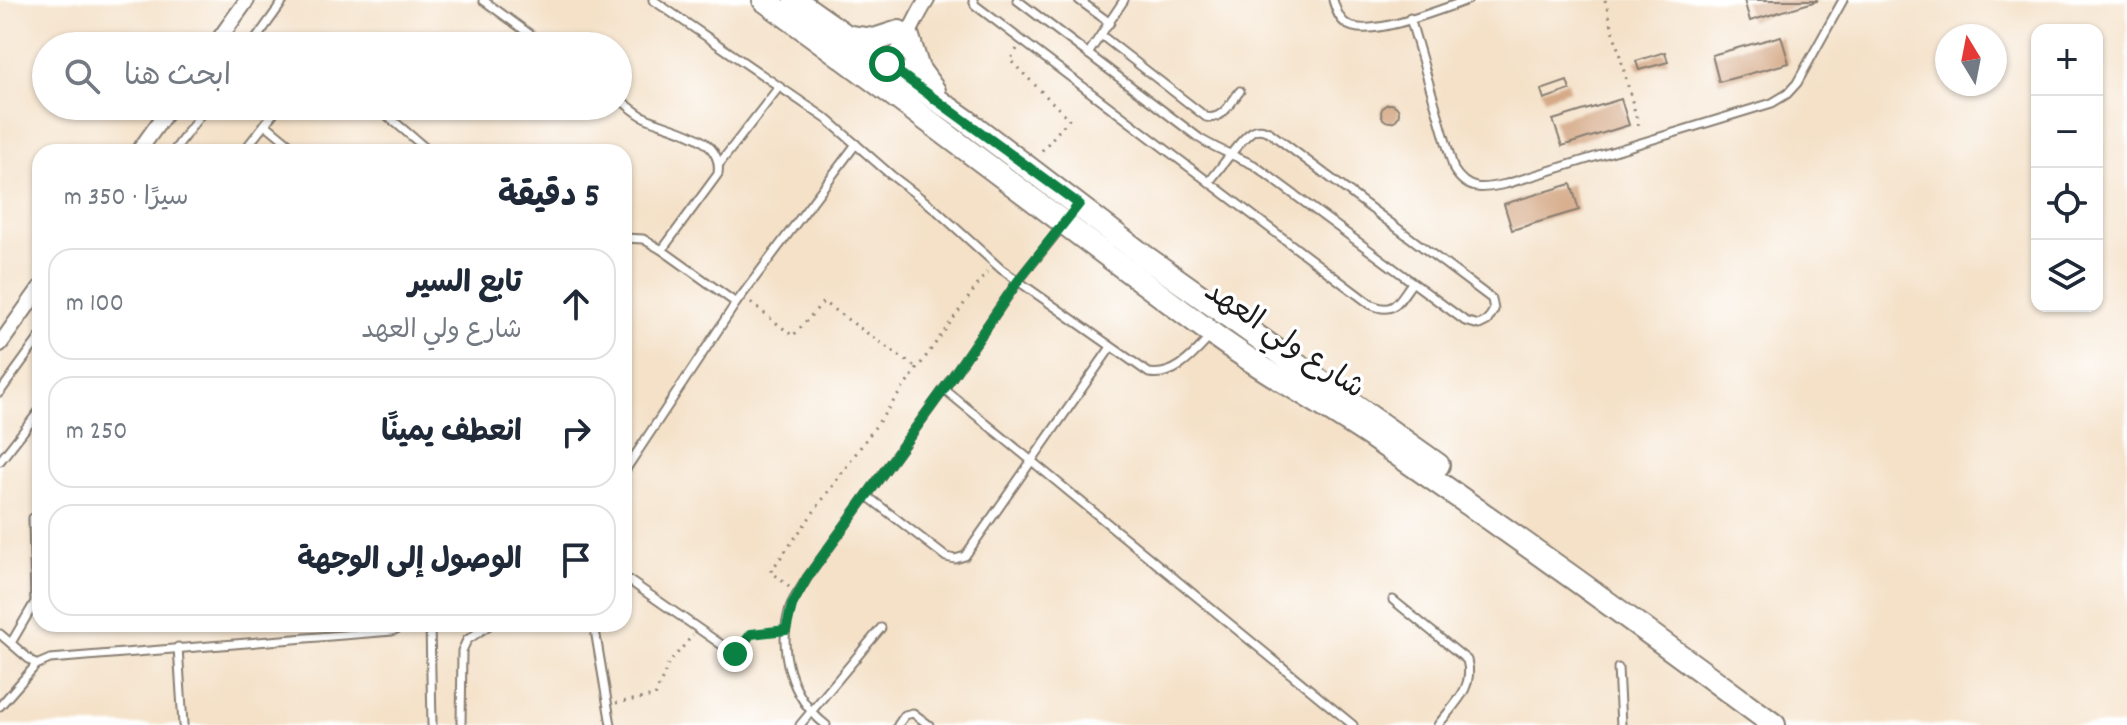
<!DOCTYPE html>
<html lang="ar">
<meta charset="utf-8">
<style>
:root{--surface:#fff;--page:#f6f6f7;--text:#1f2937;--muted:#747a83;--line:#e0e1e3}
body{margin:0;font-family:Dekko,"Playpen Sans Arabic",sans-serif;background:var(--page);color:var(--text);direction:rtl}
.controls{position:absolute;right:24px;top:24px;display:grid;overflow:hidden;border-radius:16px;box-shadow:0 2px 6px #0004}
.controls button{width:72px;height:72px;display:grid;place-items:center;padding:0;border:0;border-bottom:2px solid var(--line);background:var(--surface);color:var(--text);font:40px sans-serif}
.compass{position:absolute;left:1935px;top:24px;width:72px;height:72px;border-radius:50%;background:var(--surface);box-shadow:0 2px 6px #0004;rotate:350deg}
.stop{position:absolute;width:24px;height:24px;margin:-18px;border:6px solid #0b8043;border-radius:50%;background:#fff}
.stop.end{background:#0b8043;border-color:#fff;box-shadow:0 2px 8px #0008}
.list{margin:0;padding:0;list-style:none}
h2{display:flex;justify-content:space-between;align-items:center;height:104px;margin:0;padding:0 32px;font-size:34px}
h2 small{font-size:26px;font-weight:400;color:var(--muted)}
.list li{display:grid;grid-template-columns:52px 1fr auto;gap:24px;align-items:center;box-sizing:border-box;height:112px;margin:0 16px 16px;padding:0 16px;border:2px solid var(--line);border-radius:24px}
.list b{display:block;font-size:30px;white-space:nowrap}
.list p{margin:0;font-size:26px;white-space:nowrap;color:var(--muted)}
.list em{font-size:26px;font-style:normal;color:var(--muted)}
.icon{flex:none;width:44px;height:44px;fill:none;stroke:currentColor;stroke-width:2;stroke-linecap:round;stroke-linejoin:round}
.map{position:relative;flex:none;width:2127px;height:725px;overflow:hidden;direction:ltr}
.search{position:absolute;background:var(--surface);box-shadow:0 2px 6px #0004;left:32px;top:32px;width:600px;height:88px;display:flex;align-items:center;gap:20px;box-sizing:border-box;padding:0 28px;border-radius:44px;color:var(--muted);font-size:30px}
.panel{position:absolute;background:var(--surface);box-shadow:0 2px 6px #0004;left:32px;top:144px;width:600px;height:488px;border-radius:24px;direction:rtl}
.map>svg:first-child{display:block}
.building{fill:#d1a17b}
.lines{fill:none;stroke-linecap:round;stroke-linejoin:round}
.service-casing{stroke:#887e72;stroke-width:11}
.minor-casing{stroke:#887e72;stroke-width:18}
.primary-casing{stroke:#887e72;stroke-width:26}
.path{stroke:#887e72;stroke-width:3;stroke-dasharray:2 6;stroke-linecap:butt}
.service{stroke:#fff;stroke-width:7}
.minor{stroke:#fff;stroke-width:14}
.primary{stroke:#fff;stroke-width:22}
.route{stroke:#0b8043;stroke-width:10}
.labels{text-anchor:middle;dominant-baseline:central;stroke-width:7;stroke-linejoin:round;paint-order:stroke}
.street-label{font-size:30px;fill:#1c1c1c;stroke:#fff}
</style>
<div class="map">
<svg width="2127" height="725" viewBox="0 0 2127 725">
<rect width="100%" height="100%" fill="#fff"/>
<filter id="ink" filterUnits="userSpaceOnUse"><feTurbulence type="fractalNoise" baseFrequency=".0125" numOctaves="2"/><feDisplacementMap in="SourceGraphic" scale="16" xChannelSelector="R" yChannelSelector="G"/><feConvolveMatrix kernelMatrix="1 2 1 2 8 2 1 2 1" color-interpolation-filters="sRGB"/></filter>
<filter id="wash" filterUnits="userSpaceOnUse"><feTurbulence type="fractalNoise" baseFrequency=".006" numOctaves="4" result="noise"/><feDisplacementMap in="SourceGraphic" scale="32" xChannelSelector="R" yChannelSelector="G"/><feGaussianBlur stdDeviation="1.8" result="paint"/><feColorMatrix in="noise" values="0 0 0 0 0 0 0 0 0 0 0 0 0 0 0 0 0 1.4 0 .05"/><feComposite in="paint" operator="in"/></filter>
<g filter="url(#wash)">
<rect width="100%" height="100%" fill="#f4e1c8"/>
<g id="blocks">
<!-- building -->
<g class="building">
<polygon points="1744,0 1817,0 1817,1 1750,21"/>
<polygon points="1781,36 1789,63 1719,82 1712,55"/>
<polygon points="1665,52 1668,62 1639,70 1636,61"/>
<polygon points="1567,81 1570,90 1544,99 1541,90"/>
<polygon points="1621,99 1629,125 1562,146 1553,120"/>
<circle cx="1390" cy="113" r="9"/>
<polygon points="1571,184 1579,210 1512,230 1504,204"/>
</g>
</g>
</g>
<g filter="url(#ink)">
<use href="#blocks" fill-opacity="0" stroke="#887e72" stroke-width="2"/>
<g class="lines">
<!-- service casing -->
<g class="service-casing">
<g id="service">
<polyline points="483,0 546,46"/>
<path d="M653,0L828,120L891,175L935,209L1001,269L1149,373C1176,377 1194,354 1211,336"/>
<path d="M973,0L975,5L1370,304C1395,316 1398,301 1412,283"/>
<path d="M1017,0L1199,138C1216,149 1235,156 1254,165L1465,321L1479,325L1487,321L1494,310L1492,299L1269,132C1263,130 1261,128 1255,130C1243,134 1219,171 1209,182"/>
<polyline points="1079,0 1110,23"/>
<path d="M1333,0C1335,7 1338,18 1345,23C1366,41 1443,8 1468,0"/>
<path d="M1410,18L1454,170C1468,192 1483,189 1506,184L1772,103L1787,94L1797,83L1843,0"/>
<path d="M1101,35L1206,117C1222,121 1231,102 1240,91"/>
<polyline points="251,46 284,0"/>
<polyline points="1088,54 1124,0"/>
<path d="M618,98C626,104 635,112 644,117C670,130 724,135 718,174L662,250"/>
<polyline points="376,106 430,152"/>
<polyline points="265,124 299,152"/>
<polyline points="173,152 207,106"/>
<polyline points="243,152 279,106"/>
<polyline points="720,163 779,87"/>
<polyline points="624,238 643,239 662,250 736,303"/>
<polyline points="944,389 1353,725"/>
<polyline points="0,392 40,337"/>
<polyline points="0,461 40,410"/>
<polyline points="624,472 736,303 856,144"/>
<polyline points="867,496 946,557 955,559 965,556 1111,347"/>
<polyline points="624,577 735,654"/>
<path d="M1393,600L1467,660C1475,688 1454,704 1438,725"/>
<polyline points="430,624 432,725"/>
<polyline points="594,624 611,725"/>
<polyline points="0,634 36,665"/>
<polyline points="11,643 35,602 33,518"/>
<polyline points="178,647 183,725"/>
<polyline points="1618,668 1621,725"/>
<polyline points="0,706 36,665 50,659 392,631 408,624"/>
<polyline points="461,725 462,651 467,640 491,624"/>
<polyline points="800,725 881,628"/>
<path d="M826,725C791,698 776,649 791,605C795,596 802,587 807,578L944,389L1018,281L1063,225"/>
<polyline points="898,725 905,715 913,713 929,725"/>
</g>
</g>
<!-- minor casing -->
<g class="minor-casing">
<g id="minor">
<polyline points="214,46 247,0"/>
<path d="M882,68C905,51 912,22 927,0"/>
<polyline points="138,152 171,106"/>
<polyline points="0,344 40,288"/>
</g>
</g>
<!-- primary casing -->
<g class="primary-casing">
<g id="primary">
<path d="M764,0C914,108 1061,222 1210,332C1263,372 1323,403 1378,441C1512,533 1644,628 1774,725"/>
<polyline points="795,0 967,121 1144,256 1438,465"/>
<polyline points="850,37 874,40 899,32"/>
<polyline points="908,37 918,69 934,91"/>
</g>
</g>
<!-- path -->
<g class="path">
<polyline points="1605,0 1640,131"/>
<polyline points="1017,49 1010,60 1069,119 1038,155"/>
<polyline points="751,303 793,336 823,302 918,369"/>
<polyline points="789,587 771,571 987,272"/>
<polyline points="741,647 751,634 775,631"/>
<polyline points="616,703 655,696 669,663 693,635"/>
</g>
<!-- service -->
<use href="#service" class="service"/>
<!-- minor -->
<use href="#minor" class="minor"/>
<!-- primary -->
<use href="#primary" class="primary"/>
</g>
</g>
<g class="lines" filter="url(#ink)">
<!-- route -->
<polyline class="route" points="735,654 751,634 786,630 792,605 807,578 944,389 1018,281 1079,204 887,64"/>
</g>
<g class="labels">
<!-- street labels -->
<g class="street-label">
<text transform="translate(1283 342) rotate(34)">شارع ولي العهد</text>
</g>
</g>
</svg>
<div class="controls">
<button>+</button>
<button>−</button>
<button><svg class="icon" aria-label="locate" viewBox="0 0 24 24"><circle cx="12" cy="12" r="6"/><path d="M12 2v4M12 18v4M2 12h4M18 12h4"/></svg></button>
<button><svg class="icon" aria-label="layers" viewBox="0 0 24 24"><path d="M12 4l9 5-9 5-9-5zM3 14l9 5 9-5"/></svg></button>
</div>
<svg class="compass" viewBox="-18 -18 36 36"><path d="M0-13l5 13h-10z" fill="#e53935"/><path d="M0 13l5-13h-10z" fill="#747a83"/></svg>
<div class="stop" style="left:887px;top:64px"></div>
<div class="stop end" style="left:735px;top:654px"></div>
<div class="search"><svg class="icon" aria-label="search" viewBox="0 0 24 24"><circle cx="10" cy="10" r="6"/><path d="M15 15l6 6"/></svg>ابحث هنا</div>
<section class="panel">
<h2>5 دقيقة<small>سيرًا · 350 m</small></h2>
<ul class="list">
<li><svg class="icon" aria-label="ahead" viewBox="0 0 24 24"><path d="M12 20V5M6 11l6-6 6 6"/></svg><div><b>تابع السير</b><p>شارع ولي العهد</p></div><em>100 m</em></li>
<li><svg class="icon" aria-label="right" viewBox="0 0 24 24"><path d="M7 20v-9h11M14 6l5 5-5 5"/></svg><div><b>انعطف يمينًا</b></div><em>250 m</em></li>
<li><svg class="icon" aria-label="arrive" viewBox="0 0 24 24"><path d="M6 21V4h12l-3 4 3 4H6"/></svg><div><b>الوصول إلى الوجهة</b></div></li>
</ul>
</section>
</div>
